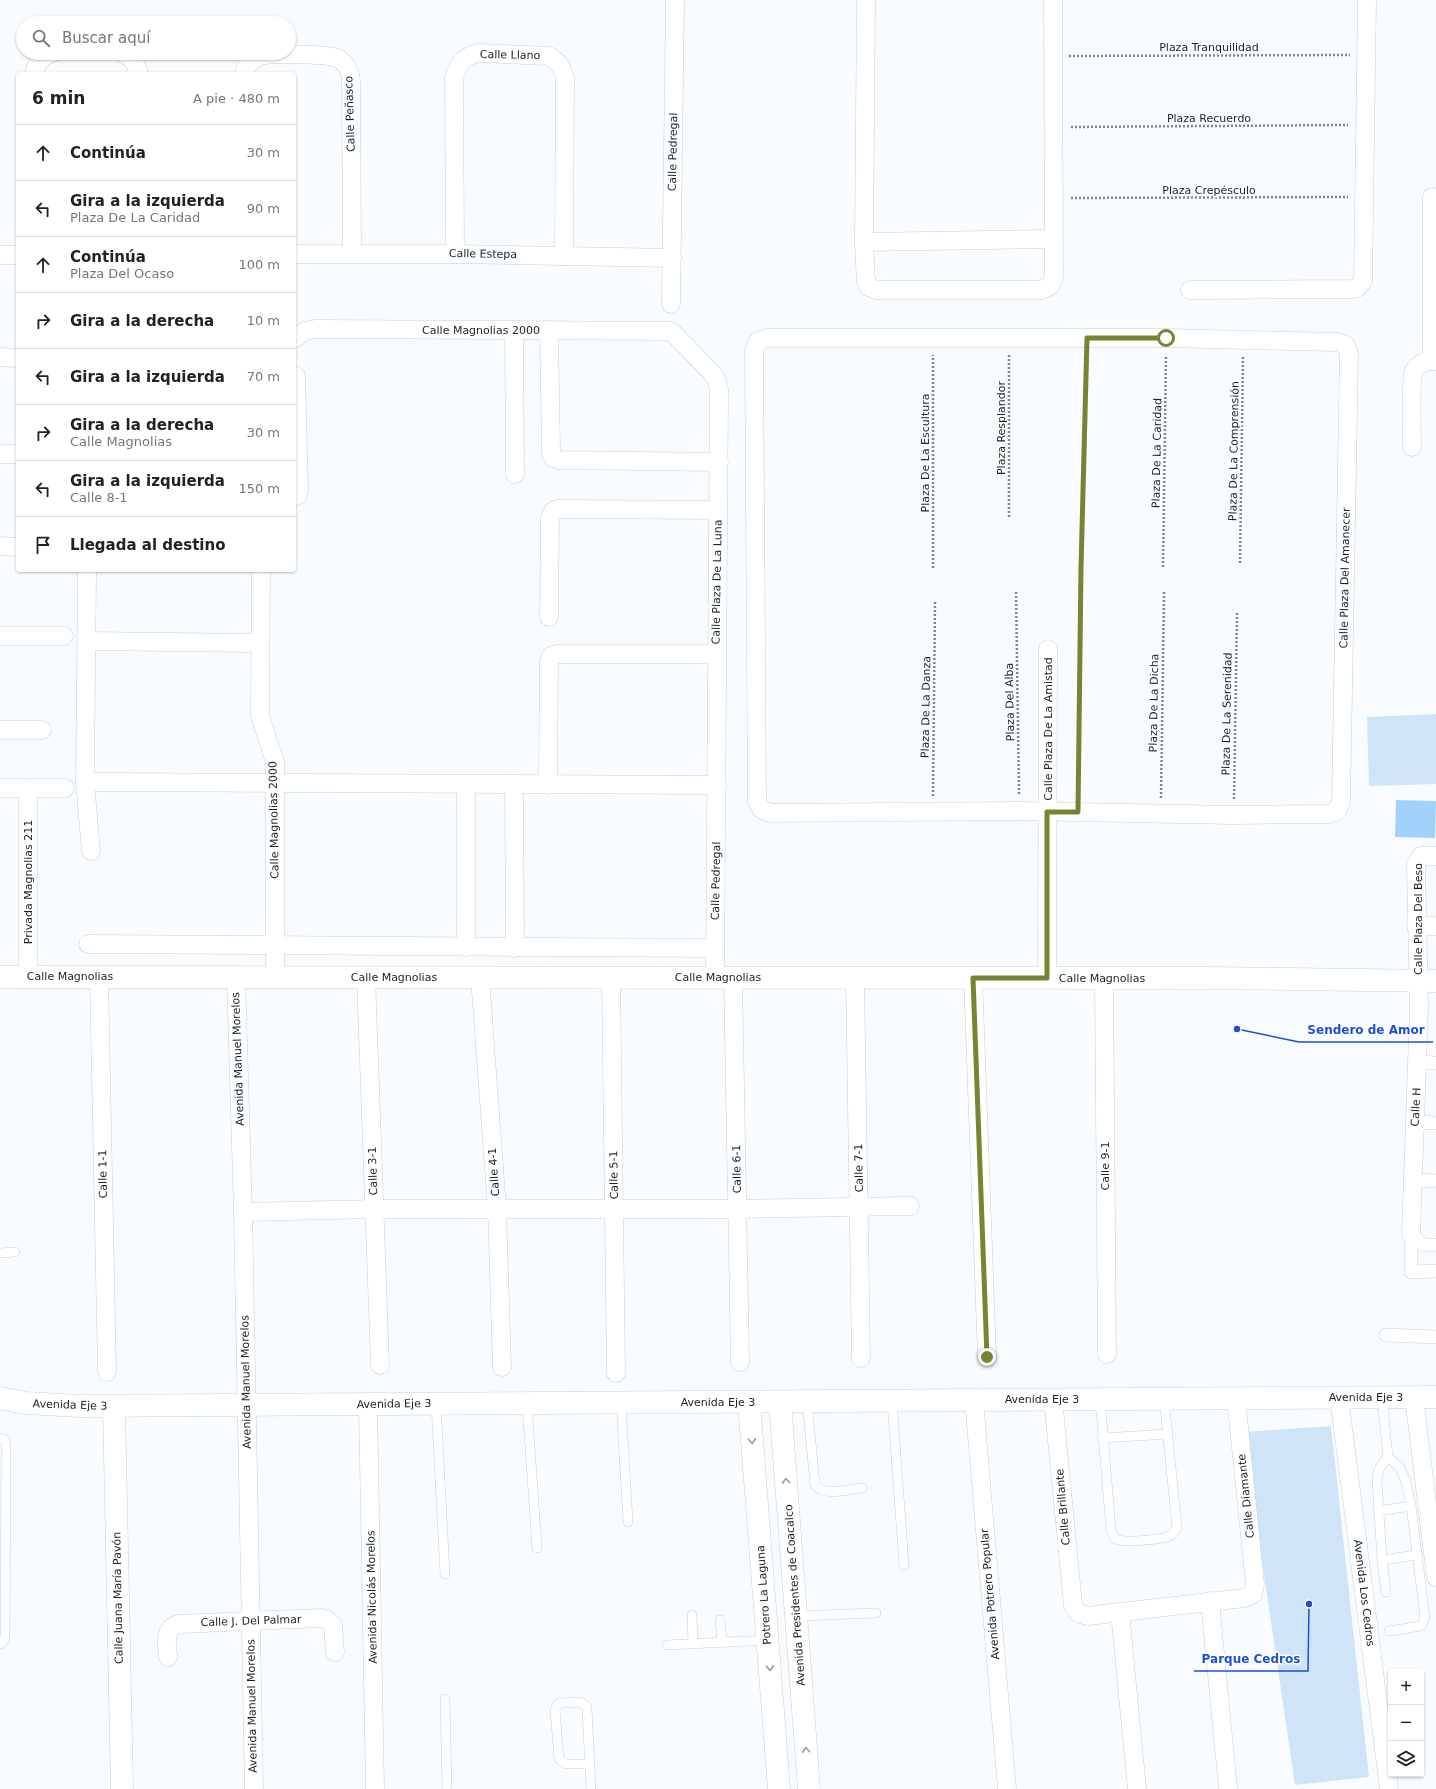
<!DOCTYPE html>
<html lang="es">
<meta charset="utf-8">
<style>
:root{--surface:#fff;--page:#f6f6f6;--text:#222;--muted:#767676;--line:#e0e0e0}
body{margin:0;font-family:"DejaVu Sans",sans-serif;background:var(--page);color:var(--text)}
.controls{position:absolute;right:12px;bottom:12px;display:grid;overflow:hidden;border-radius:4px;box-shadow:0 1px 3px #0004}
.controls button{width:36px;height:36px;display:grid;place-items:center;padding:0;border:0;border-bottom:1px solid var(--line);background:var(--surface);color:var(--text);font:20px sans-serif}
.stop{position:absolute;width:12px;height:12px;margin:-9px;border:3px solid #788432;border-radius:50%;background:#fff}
.stop.end{background:#788432;border-color:#fff;box-shadow:0 1px 4px #0008}
.list{margin:0;padding:0;list-style:none}
h2{display:flex;justify-content:space-between;align-items:center;height:52px;margin:0;padding:0 16px;font-size:17px}
h2 small{font-size:13px;font-weight:400;color:var(--muted)}
.list li{display:grid;grid-template-columns:26px 1fr auto;gap:12px;align-items:center;box-sizing:border-box;height:56px;padding:0 16px;border-top:1px solid var(--line)}
.list b{display:block;font-size:15px;white-space:nowrap}
.list p{margin:0;font-size:13px;white-space:nowrap;color:var(--muted)}
.list em{font-size:13px;font-style:normal;color:var(--muted)}
.icon{flex:none;width:22px;height:22px;fill:none;stroke:currentColor;stroke-width:2;stroke-linecap:round;stroke-linejoin:round}
.map{position:relative;flex:none;width:1436px;height:1789px;overflow:hidden}
.search{position:absolute;background:var(--surface);box-shadow:0 1px 3px #0004;left:16px;top:16px;width:280px;height:44px;display:flex;align-items:center;gap:10px;box-sizing:border-box;padding:0 14px;border-radius:22px;color:var(--muted);font-size:15px}
.panel{position:absolute;background:var(--surface);box-shadow:0 1px 3px #0004;left:16px;top:72px;width:280px;height:500px;border-radius:4px}
.map>svg:first-child{display:block}
.green{fill:#cfe5f7}
.building{fill:#a2d2fb}
.lines{fill:none;stroke-linecap:round;stroke-linejoin:round}
.service-casing{stroke:#c1d0dd;stroke-width:10}
.pedestrian-casing{stroke:#c1d0dd;stroke-width:14}
.minor-casing{stroke:#c1d0dd;stroke-width:19}
.tertiary-casing{stroke:#c1d0dd;stroke-width:23}
.secondary-casing{stroke:#c1d0dd;stroke-width:23}
.path{stroke:#818689;stroke-width:2.5;stroke-dasharray:2 2;stroke-linecap:butt}
.service{stroke:#fff;stroke-width:9}
.pedestrian{stroke:#fff;stroke-width:13}
.minor{stroke:#fff;stroke-width:18}
.tertiary{stroke:#fff;stroke-width:22}
.secondary{stroke:#fff;stroke-width:22}
.oneway{stroke:#989b9c}
.route{stroke:#788432;stroke-width:5}
.labels{text-anchor:middle;dominant-baseline:central;stroke-width:3;stroke-linejoin:round;paint-order:stroke}
.street-label{font-size:11px;fill:#1a2024;stroke:#fff}
.leader{fill:none;stroke:#1d4ed8;stroke-width:1.5}
.callout-dot{fill:#1d4ed8;stroke:#fff;stroke-width:1.5}
.callout-label{font-size:12px;text-anchor:middle;font-weight:bold;fill:#1d4ed8;stroke:#fff;stroke-width:3;stroke-linejoin:round;paint-order:stroke}
</style>
<div class="map">
<svg width="1436" height="1789" viewBox="0 0 1436 1789">
<rect width="100%" height="100%" fill="#f8fcfe"/>
<!-- green -->
<g class="green">
<polygon points="1436,714 1436,784 1369,786 1367,717"/>
<polygon points="1331,1426 1369,1777 1295,1785 1243,1432"/>
</g>
<!-- building -->
<polygon class="building" points="1396,800 1436,801 1435,838 1395,837"/>
<g class="lines">
<!-- service casing -->
<g class="service-casing">
<g id="service">
<polyline points="0,1253 15,1252"/>
<polyline points="1382,1397 1388,1457 1400,1468 1406,1482 1411,1506 1425,1618 1421,1626 1389,1631"/>
<path d="M1100,1399L1111,1530L1115,1539C1124,1543 1163,1540 1171,1535C1174,1533 1175,1530 1177,1528L1164,1398"/>
<path d="M807,1401L815,1485C825,1497 848,1489 862,1488"/>
<polyline points="892,1401 904,1565"/>
<polyline points="436,1403 445,1574"/>
<polyline points="621,1403 628,1522"/>
<polyline points="527,1404 537,1548"/>
<polyline points="0,1438 4,1439 6,1444 5,1637 3,1642 0,1644"/>
<polyline points="1102,1438 1168,1434"/>
<polyline points="1378,1511 1411,1506"/>
<polyline points="1382,1560 1416,1555"/>
<path d="M1386,1592L1382,1560L1377,1481C1377,1470 1381,1465 1388,1457"/>
<polyline points="692,1615 693,1644"/>
<polyline points="796,1616 876,1613"/>
<polyline points="720,1620 722,1642"/>
<polyline points="667,1645 768,1640"/>
<polyline points="445,1699 447,1789"/>
<polyline points="590,1764 566,1764 559,1759 555,1710 557,1705 560,1703 580,1702 587,1707 587,1709 591,1789"/>
</g>
</g>
<!-- pedestrian casing -->
<g class="pedestrian-casing">
<g id="pedestrian">
<polyline points="1418,1062 1436,1063"/>
<polyline points="1415,1122 1436,1123"/>
<polyline points="1413,1180 1436,1181"/>
<polyline points="1411,1234 1411,1272 1436,1271"/>
<polyline points="1411,1234 1424,1245 1436,1245"/>
<polyline points="1386,1335 1436,1337"/>
</g>
</g>
<!-- minor casing -->
<g class="minor-casing">
<g id="minor">
<polyline points="866,0 864,242 866,283 869,287 877,290 1041,290 1050,286 1054,277 1053,0"/>
<path d="M122,53C132,57 136,64 139,74"/>
<path d="M34,74C36,64 42,55 53,53"/>
<path d="M244,74C245,66 252,59 260,56C270,53 328,54 337,58C347,63 350,71 351,81L352,254"/>
<polyline points="864,242 1053,239"/>
<polyline points="294,254 455,254 672,258"/>
<path d="M455,254L454,78C458,63 464,56 479,53L549,56C559,62 563,68 565,79L564,256"/>
<polyline points="0,255 18,255"/>
<polyline points="1190,290 1352,289 1357,288 1363,281 1367,0"/>
<polyline points="671,304 675,0"/>
<polyline points="549,330 551,453 553,458 559,460 719,462"/>
<polyline points="514,331 515,474"/>
<polygon points="767,338 1166,338 1337,342 1346,345 1349,354 1341,802 1337,811 1329,814 1234,815 1020,811 770,813 761,809 757,801 754,351 758,341"/>
<polyline points="294,339 305,331 315,329 671,331 712,373 717,381 719,390 715,977"/>
<polyline points="0,357 18,358"/>
<polyline points="1432,361 1432,197"/>
<path d="M1412,447C1412,433 1410,380 1414,371C1418,363 1428,361 1436,361"/>
<polyline points="0,454 18,454"/>
<polyline points="294,497 298,495 299,489 296,376"/>
<polyline points="0,546 18,547"/>
<polyline points="87,570 85,782 91,851"/>
<polyline points="261,570 260,716 275,762 275,977"/>
<polyline points="549,617 550,517 553,511 558,509 718,510"/>
<polyline points="0,636 64,636"/>
<polyline points="87,641 260,643"/>
<polyline points="0,730 42,730"/>
<polyline points="85,782 717,785"/>
<polyline points="514,785 515,948"/>
<polyline points="548,785 549,662 551,656 557,654 716,654"/>
<polyline points="0,788 65,788"/>
<polyline points="1416,926 1436,926"/>
<polyline points="88,944 715,948"/>
<polyline points="466,947 466,784"/>
<polyline points="99,976 107,1372"/>
<polyline points="236,976 243,1212 254,1789"/>
<polyline points="28,977 28,788"/>
<polyline points="366,977 380,1365"/>
<polyline points="480,977 497,1209 502,1367"/>
<polyline points="611,977 616,1373"/>
<polyline points="733,977 740,1362"/>
<polyline points="855,977 861,1358"/>
<polyline points="973,978 987,1357"/>
<polyline points="1047,978 1048,649"/>
<polyline points="1104,978 1107,1354"/>
<polyline points="243,1212 375,1209 737,1209 910,1206"/>
<polyline points="1411,1234 1419,1007 1416,864 1421,856 1436,856"/>
<polyline points="1339,1397 1389,1789"/>
<polyline points="1414,1397 1436,1577"/>
<polyline points="1053,1399 1073,1605 1078,1613 1087,1616 1244,1598 1253,1594 1255,1584 1236,1398"/>
<polyline points="974,1400 1007,1789"/>
<polyline points="368,1405 375,1789"/>
<polyline points="1210,1601 1228,1789"/>
<polyline points="1120,1612 1137,1789"/>
<path d="M168,1657C167,1644 163,1628 179,1624L321,1618L326,1619L333,1625L335,1652"/>
</g>
</g>
<!-- tertiary casing -->
<g class="tertiary-casing">
<g id="tertiary">
<polyline points="0,1398 26,1403 80,1406 1436,1397"/>
<polyline points="749,1402 779,1789"/>
<polyline points="780,1402 809,1789"/>
<polyline points="114,1406 122,1789"/>
</g>
</g>
<!-- secondary casing -->
<g class="secondary-casing">
<polyline id="secondary" points="0,977 1205,978 1436,981"/>
</g>
<!-- path -->
<g class="path">
<polyline points="1069,56 1350,55"/>
<polyline points="1071,127 1348,125"/>
<polyline points="1071,198 1348,197"/>
<polyline points="1009,355 1009,517"/>
<polyline points="1240,563 1243,356"/>
<polyline points="1163,567 1166,355"/>
<polyline points="933,568 933,355"/>
<polyline points="1016,592 1019,794"/>
<polyline points="933,796 935,602"/>
<polyline points="1078,796 1081,568 1086,355"/>
<polyline points="1161,798 1164,592"/>
<polyline points="1234,799 1237,613"/>
</g>
<!-- service -->
<use href="#service" class="service"/>
<!-- pedestrian -->
<use href="#pedestrian" class="pedestrian"/>
<!-- minor -->
<use href="#minor" class="minor"/>
<!-- tertiary -->
<use href="#tertiary" class="tertiary"/>
<!-- secondary -->
<use href="#secondary" class="secondary"/>
</g>
<!-- one-way arrows -->
<defs><path id="oneway-chevron" d="M-2-3.5L2.5 0L-2 3.5" fill="none" stroke-width="1.6" stroke-linecap="round" stroke-linejoin="round"/></defs>
<g class="oneway">
<use href="#oneway-chevron" transform="translate(752 1441) rotate(86)"/>
<use href="#oneway-chevron" transform="translate(786 1481) rotate(-94)"/>
<use href="#oneway-chevron" transform="translate(770 1668) rotate(86)"/>
<use href="#oneway-chevron" transform="translate(806 1750) rotate(-94)"/>
</g>
<g class="lines">
<!-- route -->
<polyline class="route" points="987,1357 973,978 1047,978 1047,812 1078,812 1081,568 1087,338 1166,338"/>
</g>
<g class="labels">
<!-- street labels -->
<g class="street-label">
<text x="1209" y="47">Plaza Tranquilidad</text>
<text transform="translate(510 55) rotate(1)">Calle Llano</text>
<text transform="translate(350 114) rotate(-92)">Calle Peñasco</text>
<text x="1209" y="118">Plaza Recuerdo</text>
<text transform="translate(673 152) rotate(-89)">Calle Pedregal</text>
<text x="1209" y="190">Plaza Crepésculo</text>
<text transform="translate(483 254) rotate(1)">Calle Estepa</text>
<text x="481" y="330">Calle Magnolias 2000</text>
<text transform="translate(1001 428) rotate(-90)">Plaza Resplandor</text>
<text transform="translate(1234 451) rotate(-89)">Plaza De La Comprensión</text>
<text transform="translate(925 453) rotate(-90)">Plaza De La Escultura</text>
<text transform="translate(1157 453) rotate(-89)">Plaza De La Caridad</text>
<text transform="translate(1345 578) rotate(-89)">Calle Plaza Del Amanecer</text>
<text transform="translate(717 582) rotate(-89)">Calle Plaza De La Luna</text>
<text transform="translate(1010 702) rotate(-91)">Plaza Del Alba</text>
<text transform="translate(1154 703) rotate(-89)">Plaza De La Dicha</text>
<text transform="translate(926 707) rotate(-89)">Plaza De La Danza</text>
<text transform="translate(1227 714) rotate(-89)">Plaza De La Serenidad</text>
<text transform="translate(1048 729) rotate(-90)">Calle Plaza De La Amistad</text>
<text transform="translate(274 820) rotate(-91)">Calle Magnolias 2000</text>
<text transform="translate(716 881) rotate(-89)">Calle Pedregal</text>
<text transform="translate(28 882) rotate(-90)">Privada Magnolias 211</text>
<text transform="translate(1418 919) rotate(-90)">Calle Plaza Del Beso</text>
<text x="70" y="976">Calle Magnolias</text>
<text x="394" y="977">Calle Magnolias</text>
<text x="718" y="977">Calle Magnolias</text>
<text x="1102" y="978">Calle Magnolias</text>
<text transform="translate(238 1059) rotate(-92)">Avenida Manuel Morelos</text>
<text transform="translate(1416 1107) rotate(-87)">Calle H</text>
<text transform="translate(1105 1166) rotate(-90)">Calle 9-1</text>
<text transform="translate(859 1168) rotate(-91)">Calle 7-1</text>
<text transform="translate(737 1169) rotate(-91)">Calle 6-1</text>
<text transform="translate(373 1171) rotate(-92)">Calle 3-1</text>
<text transform="translate(494 1172) rotate(-94)">Calle 4-1</text>
<text transform="translate(103 1174) rotate(-91)">Calle 1-1</text>
<text transform="translate(614 1175) rotate(-91)">Calle 5-1</text>
<text transform="translate(246 1382) rotate(-91)">Avenida Manuel Morelos</text>
<text x="1366" y="1397">Avenida Eje 3</text>
<text x="1042" y="1399">Avenida Eje 3</text>
<text x="718" y="1402">Avenida Eje 3</text>
<text transform="translate(394 1404) rotate(-1)">Avenida Eje 3</text>
<text transform="translate(70 1405) rotate(2)">Avenida Eje 3</text>
<text transform="translate(1246 1496) rotate(-96)">Calle Diamante</text>
<text transform="translate(1063 1507) rotate(-95)">Calle Brillante</text>
<text transform="translate(1364 1593) rotate(83)">Avenida Los Cedros</text>
<text transform="translate(990 1594) rotate(-95)">Avenida Potrero Popular</text>
<text transform="translate(764 1595) rotate(-94)">Potrero La Laguna</text>
<text transform="translate(795 1595) rotate(-94)">Avenida Presidentes de Coacalco</text>
<text transform="translate(372 1597) rotate(-91)">Avenida Nicolás Morelos</text>
<text transform="translate(118 1598) rotate(-91)">Calle Juana María Pavón</text>
<text transform="translate(251 1621) rotate(-2)">Calle J. Del Palmar</text>
<text transform="translate(252 1706) rotate(-91)">Avenida Manuel Morelos</text>
</g>
</g>
<!-- callouts -->
<path class="leader" d="M1237 1029L1299 1042H1433M1309 1604L1308 1671H1194"/>
<g class="callout-dot">
<circle cx="1237" cy="1029" r="4"/>
<circle cx="1309" cy="1604" r="4"/>
</g>
<g class="callout-label">
<text x="1366" y="1034">Sendero de Amor</text>
<text x="1251" y="1663">Parque Cedros</text>
</g>
</svg>
<div class="controls">
<button>+</button>
<button>−</button>
<button><svg class="icon" aria-label="layers" viewBox="0 0 24 24"><path d="M12 4l9 5-9 5-9-5zM3 14l9 5 9-5"/></svg></button>
</div>
<div class="stop" style="left:1166px;top:338px"></div>
<div class="stop end" style="left:987px;top:1357px"></div>
<div class="search"><svg class="icon" aria-label="search" viewBox="0 0 24 24"><circle cx="10" cy="10" r="6"/><path d="M15 15l6 6"/></svg>Buscar aquí</div>
<section class="panel">
<h2>6 min<small>A pie · 480 m</small></h2>
<ul class="list">
<li><svg class="icon" aria-label="ahead" viewBox="0 0 24 24"><path d="M12 20V5M6 11l6-6 6 6"/></svg><div><b>Continúa</b></div><em>30 m</em></li>
<li><svg class="icon" aria-label="left" viewBox="0 0 24 24"><path d="M17 20v-9H6M10 6l-5 5 5 5"/></svg><div><b>Gira a la izquierda</b><p>Plaza De La Caridad</p></div><em>90 m</em></li>
<li><svg class="icon" aria-label="ahead" viewBox="0 0 24 24"><path d="M12 20V5M6 11l6-6 6 6"/></svg><div><b>Continúa</b><p>Plaza Del Ocaso</p></div><em>100 m</em></li>
<li><svg class="icon" aria-label="right" viewBox="0 0 24 24"><path d="M7 20v-9h11M14 6l5 5-5 5"/></svg><div><b>Gira a la derecha</b></div><em>10 m</em></li>
<li><svg class="icon" aria-label="left" viewBox="0 0 24 24"><path d="M17 20v-9H6M10 6l-5 5 5 5"/></svg><div><b>Gira a la izquierda</b></div><em>70 m</em></li>
<li><svg class="icon" aria-label="right" viewBox="0 0 24 24"><path d="M7 20v-9h11M14 6l5 5-5 5"/></svg><div><b>Gira a la derecha</b><p>Calle Magnolias</p></div><em>30 m</em></li>
<li><svg class="icon" aria-label="left" viewBox="0 0 24 24"><path d="M17 20v-9H6M10 6l-5 5 5 5"/></svg><div><b>Gira a la izquierda</b><p>Calle 8-1</p></div><em>150 m</em></li>
<li><svg class="icon" aria-label="arrive" viewBox="0 0 24 24"><path d="M6 21V4h12l-3 4 3 4H6"/></svg><div><b>Llegada al destino</b></div></li>
</ul>
</section>
</div>
